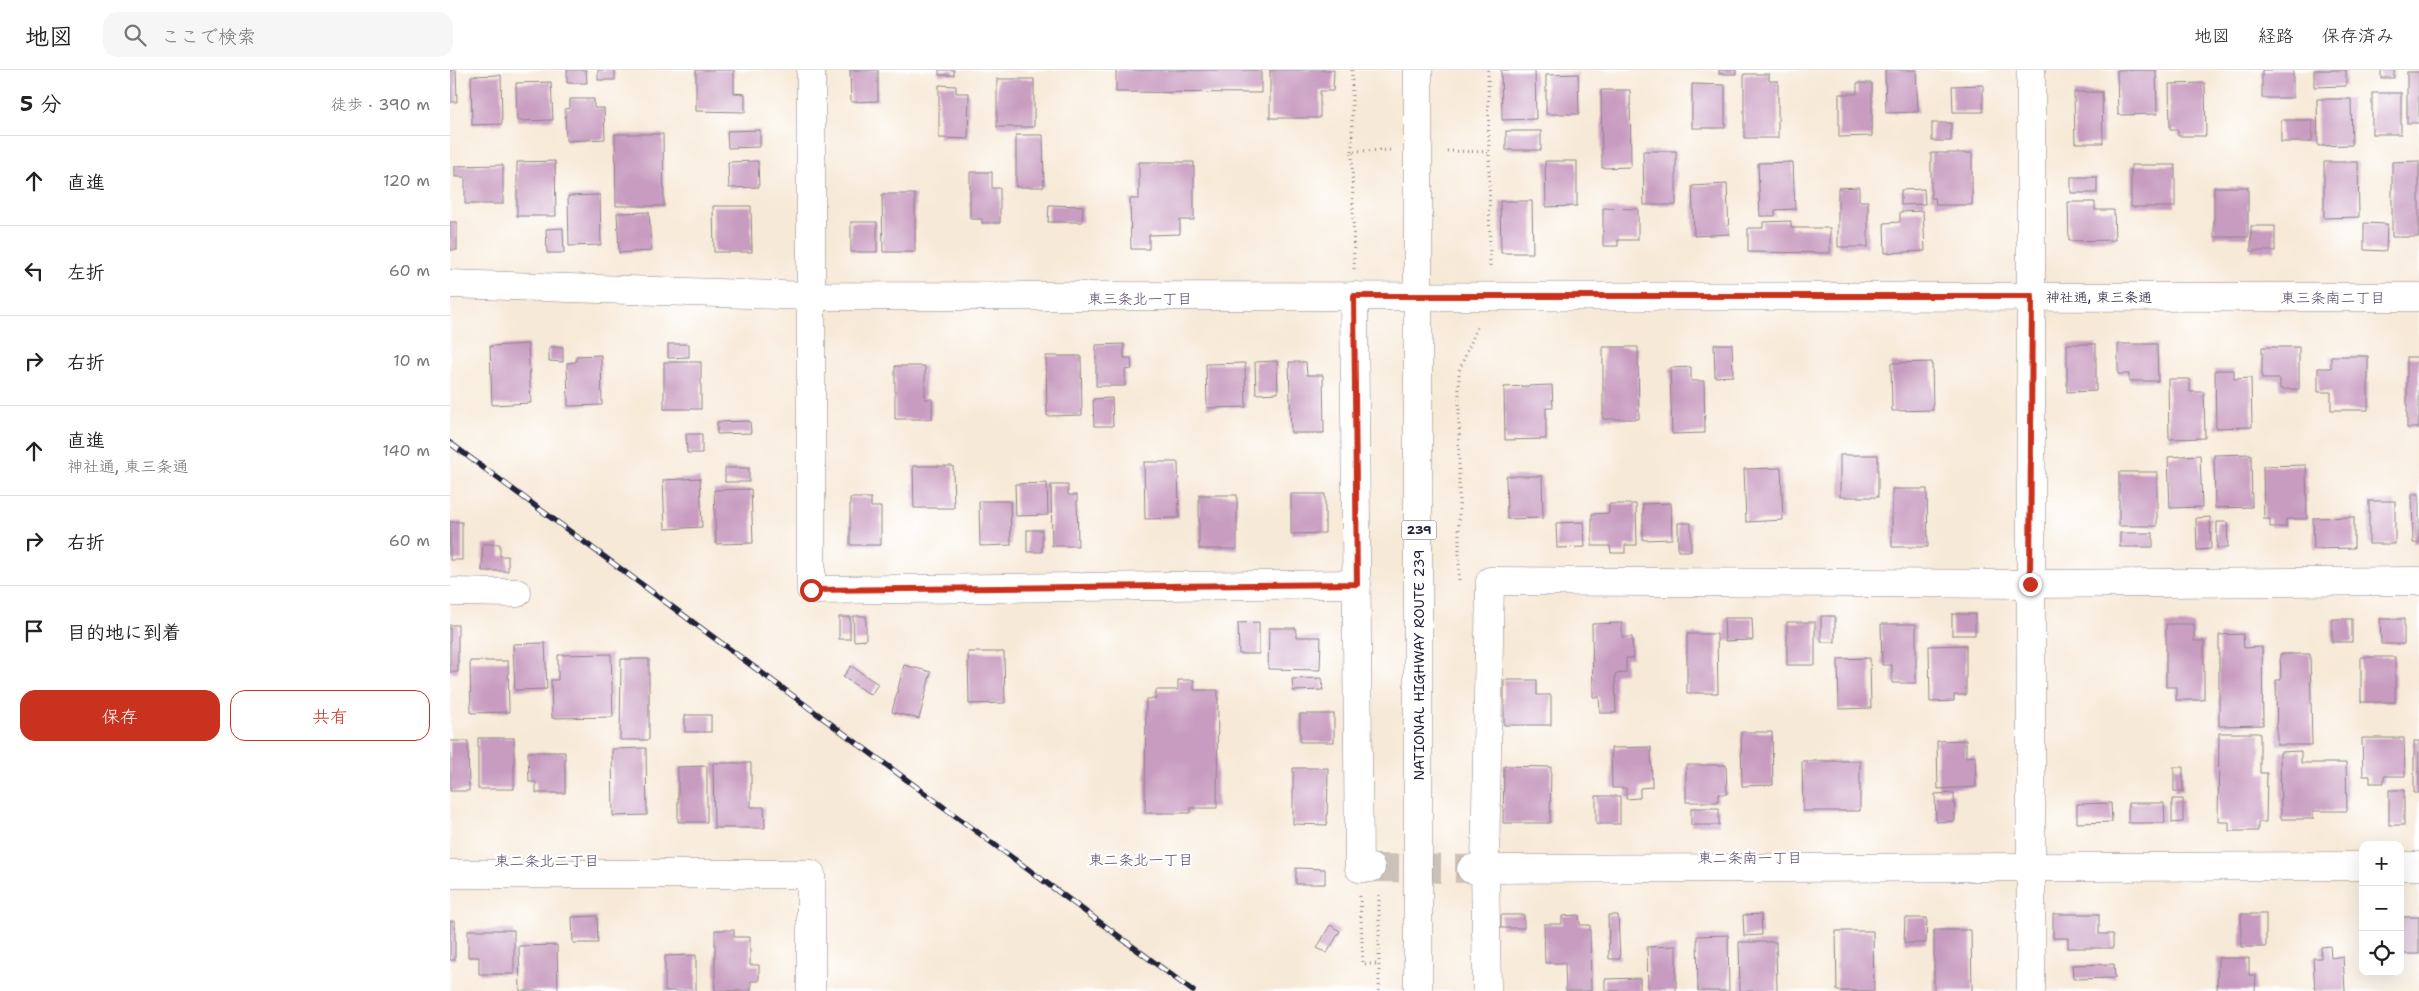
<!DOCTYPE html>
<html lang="ja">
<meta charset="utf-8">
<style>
:root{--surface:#fff;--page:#f6f6f6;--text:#222;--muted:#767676;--line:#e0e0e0;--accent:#c8321e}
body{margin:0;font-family:"Shantell Sans","Klee One",sans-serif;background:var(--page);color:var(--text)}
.controls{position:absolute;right:15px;bottom:15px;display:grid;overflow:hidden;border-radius:10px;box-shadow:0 5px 20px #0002}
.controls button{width:45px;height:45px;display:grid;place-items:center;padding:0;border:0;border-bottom:1px solid var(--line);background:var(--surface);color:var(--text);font:25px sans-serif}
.stop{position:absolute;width:15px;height:15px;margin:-11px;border:4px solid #c8321e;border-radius:50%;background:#fff}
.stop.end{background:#c8321e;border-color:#fff;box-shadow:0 1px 5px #0008}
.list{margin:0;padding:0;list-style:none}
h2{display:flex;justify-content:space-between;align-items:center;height:65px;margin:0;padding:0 20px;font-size:21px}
h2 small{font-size:16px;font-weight:400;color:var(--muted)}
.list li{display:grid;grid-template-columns:32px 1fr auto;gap:15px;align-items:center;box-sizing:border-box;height:90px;padding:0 20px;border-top:1px solid var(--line)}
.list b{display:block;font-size:19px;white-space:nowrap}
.list p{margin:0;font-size:16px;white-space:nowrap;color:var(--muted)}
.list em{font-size:16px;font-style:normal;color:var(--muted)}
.actions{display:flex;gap:10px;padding:15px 20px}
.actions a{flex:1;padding:11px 0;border:1px solid var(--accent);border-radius:15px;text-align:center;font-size:18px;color:var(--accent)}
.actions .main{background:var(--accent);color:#fff}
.icon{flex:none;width:28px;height:28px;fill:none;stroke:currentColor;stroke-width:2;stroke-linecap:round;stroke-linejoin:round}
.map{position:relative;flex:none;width:1969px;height:921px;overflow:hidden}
header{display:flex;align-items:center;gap:30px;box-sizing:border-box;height:70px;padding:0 25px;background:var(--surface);border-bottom:1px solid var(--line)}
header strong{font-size:24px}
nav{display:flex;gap:28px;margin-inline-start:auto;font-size:18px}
.search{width:350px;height:45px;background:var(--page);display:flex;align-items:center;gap:12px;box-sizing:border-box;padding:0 18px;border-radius:15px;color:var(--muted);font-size:19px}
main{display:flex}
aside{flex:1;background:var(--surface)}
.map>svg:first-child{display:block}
.building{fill:#c89bc0}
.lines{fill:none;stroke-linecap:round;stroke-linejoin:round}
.tertiary-tunnel{stroke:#ccc1b8;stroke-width:28;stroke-dasharray:28 14;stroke-linecap:butt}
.minor-casing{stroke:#8c8689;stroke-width:29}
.tertiary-casing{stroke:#8c8689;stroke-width:29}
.trunk-casing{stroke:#8c8689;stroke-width:29}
.path{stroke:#8c8689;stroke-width:3;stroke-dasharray:1 4;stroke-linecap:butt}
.minor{stroke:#fff;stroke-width:28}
.tertiary{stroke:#fff;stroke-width:28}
.trunk{stroke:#fff;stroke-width:28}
.rail-casing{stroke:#22223b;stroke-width:5.5}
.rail{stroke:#fff;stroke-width:4;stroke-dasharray:11;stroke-linecap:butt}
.route{stroke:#c8321e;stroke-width:6}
.labels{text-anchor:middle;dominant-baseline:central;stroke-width:4.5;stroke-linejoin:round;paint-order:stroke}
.shield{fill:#fff;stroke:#646476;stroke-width:1}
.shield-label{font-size:12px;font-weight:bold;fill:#22223b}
.street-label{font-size:14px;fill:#22223b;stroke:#fff}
.neighbourhood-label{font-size:15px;fill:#5c4c6a;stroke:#fff}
</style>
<header>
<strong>地図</strong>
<div class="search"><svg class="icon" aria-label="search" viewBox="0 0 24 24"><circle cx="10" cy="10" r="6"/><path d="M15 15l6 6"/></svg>ここで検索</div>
<nav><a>地図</a><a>経路</a><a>保存済み</a></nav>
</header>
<main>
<aside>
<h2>5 分<small>徒歩 · 390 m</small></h2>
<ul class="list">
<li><svg class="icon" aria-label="ahead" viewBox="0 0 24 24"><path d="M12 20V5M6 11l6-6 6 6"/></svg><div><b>直進</b></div><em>120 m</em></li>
<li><svg class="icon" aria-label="left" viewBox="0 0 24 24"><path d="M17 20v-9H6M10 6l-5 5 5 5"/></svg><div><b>左折</b></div><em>60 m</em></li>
<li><svg class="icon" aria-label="right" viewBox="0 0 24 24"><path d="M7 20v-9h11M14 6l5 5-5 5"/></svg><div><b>右折</b></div><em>10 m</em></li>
<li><svg class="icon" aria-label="ahead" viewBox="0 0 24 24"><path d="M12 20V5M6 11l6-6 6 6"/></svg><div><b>直進</b><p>神社通, 東三条通</p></div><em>140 m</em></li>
<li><svg class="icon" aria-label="right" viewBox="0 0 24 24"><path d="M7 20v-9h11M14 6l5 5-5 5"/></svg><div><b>右折</b></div><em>60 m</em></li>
<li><svg class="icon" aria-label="arrive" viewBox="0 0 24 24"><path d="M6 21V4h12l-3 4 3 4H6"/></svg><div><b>目的地に到着</b></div></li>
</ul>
<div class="actions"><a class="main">保存</a><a>共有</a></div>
</aside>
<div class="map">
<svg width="1969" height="921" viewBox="0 0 1969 921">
<rect width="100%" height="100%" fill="#fff"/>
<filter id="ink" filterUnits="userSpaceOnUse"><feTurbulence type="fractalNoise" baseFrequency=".02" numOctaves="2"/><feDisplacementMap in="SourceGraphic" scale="10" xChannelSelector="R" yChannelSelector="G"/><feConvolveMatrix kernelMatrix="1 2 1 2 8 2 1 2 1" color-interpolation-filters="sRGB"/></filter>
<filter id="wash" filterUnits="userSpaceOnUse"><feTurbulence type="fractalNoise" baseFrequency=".0096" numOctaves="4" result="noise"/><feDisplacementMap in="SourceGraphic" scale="20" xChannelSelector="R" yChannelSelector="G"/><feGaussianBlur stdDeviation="1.12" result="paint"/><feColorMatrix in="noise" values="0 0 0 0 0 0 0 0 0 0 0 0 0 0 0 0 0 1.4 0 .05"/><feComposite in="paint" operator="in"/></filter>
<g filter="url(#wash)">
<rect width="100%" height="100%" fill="#f7e9d7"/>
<g id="blocks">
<!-- building -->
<g class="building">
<polygon points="0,0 6,0 7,32 0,32"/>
<polygon points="117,0 136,0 137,13 117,13"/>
<rect x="148" y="0" width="17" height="10"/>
<polygon points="246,0 284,0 284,23 295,24 295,42 246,41"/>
<polygon points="400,0 428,0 428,31 401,32"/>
<rect x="489" y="0" width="15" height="5"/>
<polygon points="666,0 811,0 811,23 666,22"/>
<polygon points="820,0 884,0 883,21 870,21 870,48 820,48"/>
<polygon points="1051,0 1085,0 1086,49 1052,50"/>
<rect x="1269" y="0" width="17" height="4"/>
<polygon points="1435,0 1466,0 1468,42 1436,43"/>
<polygon points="1667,0 1706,0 1707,44 1668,45"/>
<rect x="1812" y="0" width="31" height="28"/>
<polygon points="1864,0 1896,0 1896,16 1864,17"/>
<rect x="1931" y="0" width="13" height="8"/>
<rect x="1957" y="2" width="12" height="51"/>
<polygon points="1128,4 1129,44 1096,44 1096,5"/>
<polygon points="1294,4 1319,4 1319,11 1328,11 1328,68 1294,68"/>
<polygon points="51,5 52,54 22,55 21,6"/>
<rect x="547" y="9" width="37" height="48"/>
<polygon points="101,12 103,50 67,51 66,13"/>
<polygon points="1407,13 1422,13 1422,66 1389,67 1389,24 1407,24"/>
<polygon points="1755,13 1756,66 1728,66 1728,60 1720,60 1719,14"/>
<polygon points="1242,14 1275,15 1275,58 1242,58"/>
<polygon points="489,15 506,16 506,23 519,23 518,69 489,68"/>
<polygon points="1533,15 1533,42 1503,42 1502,16"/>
<polygon points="1151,20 1180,20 1181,97 1152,98"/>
<polygon points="1624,22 1652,22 1653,73 1625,73"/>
<rect x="1922" y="23" width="29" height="41"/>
<polygon points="120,29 144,29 144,38 154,38 155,69 116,71 115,39 120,38"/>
<polygon points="1867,29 1901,29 1902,75 1868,76"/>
<rect x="1831" y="50" width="31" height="22"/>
<rect x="1482" y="53" width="19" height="18"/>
<polygon points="310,60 310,77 278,78 277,61"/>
<rect x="1056" y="61" width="35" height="19"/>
<polygon points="165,64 213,64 214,136 166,136"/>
<polygon points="566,65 593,65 594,117 566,117"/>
<polygon points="1193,81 1226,81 1226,135 1194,135"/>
<polygon points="1481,83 1522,83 1522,135 1486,135 1485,128 1481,128"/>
<polygon points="105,91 106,146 67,146 67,92"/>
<polygon points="308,91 309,117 279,118 278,92"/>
<polygon points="1095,91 1127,91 1127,136 1096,137"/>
<polygon points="1969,91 1969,167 1942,167 1942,92"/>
<polygon points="689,92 744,92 744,150 730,150 730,164 699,165 699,179 681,179 680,129 689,129"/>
<polygon points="1343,92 1345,139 1325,140 1325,146 1310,146 1308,93"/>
<polygon points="1874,92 1908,92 1909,147 1874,148"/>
<polygon points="53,95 53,134 15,134 15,107 5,107 5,96"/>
<rect x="1681" y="95" width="44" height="42"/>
<polygon points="520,102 542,102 542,118 550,118 550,153 532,153 532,149 520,149"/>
<rect x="1621" y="107" width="26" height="16"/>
<polygon points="1277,114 1279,164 1244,166 1242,116"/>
<polygon points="1409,117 1409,131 1418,131 1418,177 1388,177 1388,118"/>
<rect x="1764" y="117" width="34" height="50"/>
<polygon points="1474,119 1475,134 1451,135 1451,120"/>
<polygon points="432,124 465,124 465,182 433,182"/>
<polygon points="150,125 151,175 119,176 118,126"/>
<polygon points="1050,131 1082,131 1083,183 1051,183"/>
<polygon points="1618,132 1645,132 1645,140 1664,140 1665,170 1619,171"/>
<polygon points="599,135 633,136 632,152 598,152"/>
<polygon points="263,136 301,136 302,182 264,182"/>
<polygon points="1153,138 1188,139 1188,170 1168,170 1168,176 1153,176"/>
<polygon points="1473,141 1475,181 1435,183 1434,153 1450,152 1450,142"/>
<polygon points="199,142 201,181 169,183 167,143"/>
<polygon points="1341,151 1341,158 1380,158 1380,183 1298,182 1298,158 1313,158 1313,152"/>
<rect x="0" y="152" width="7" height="28"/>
<rect x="401" y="152" width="26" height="30"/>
<polygon points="1914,153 1937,154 1936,181 1914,180"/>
<rect x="1801" y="156" width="24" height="25"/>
<polygon points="113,158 114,183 97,183 96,159"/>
<polygon points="78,274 81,333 42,335 40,276"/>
<polygon points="218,274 239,274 239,287 218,288"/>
<polygon points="674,274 674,288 681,288 682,299 675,300 675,316 646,316 646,275"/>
<polygon points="1264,274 1282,274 1283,306 1265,307"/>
<polygon points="1617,274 1646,274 1646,321 1617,322"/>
<polygon points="1668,274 1707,274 1708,311 1679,311 1679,304 1668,304"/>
<polygon points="99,277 113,277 113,292 99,291"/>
<polygon points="1153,277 1188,277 1189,349 1153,349"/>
<polygon points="1812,277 1849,277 1849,319 1830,319 1830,309 1812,309"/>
<polygon points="151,285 152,335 118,336 117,293 126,292 126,286"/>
<polygon points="596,286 631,286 632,345 597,346"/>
<polygon points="1881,286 1918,286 1918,340 1881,340 1881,322 1868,322 1868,298 1881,298"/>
<rect x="1957" y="287" width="12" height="71"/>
<polygon points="827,291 828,323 806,324 805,292"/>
<rect x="214" y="292" width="37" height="47"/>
<polygon points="839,292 856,292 857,305 873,305 874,363 841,363"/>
<polygon points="1482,292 1483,340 1442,341 1441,293"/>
<polygon points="795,293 796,337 757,338 756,294"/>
<polygon points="445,296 475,296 475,329 482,329 482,349 445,349"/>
<polygon points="1241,297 1241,311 1254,311 1255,363 1222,364 1220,298"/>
<polygon points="1765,300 1784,300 1784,309 1801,308 1802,357 1766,358"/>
<polygon points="1718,309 1740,309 1740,322 1754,322 1755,368 1719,369"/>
<polygon points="1102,315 1103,338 1096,338 1096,369 1055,370 1054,317"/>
<polygon points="662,328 663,356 644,356 643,329"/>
<polygon points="300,351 301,363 267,364 267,352"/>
<polygon points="236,364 252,364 252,383 237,383"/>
<polygon points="1801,384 1802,437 1765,438 1764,385"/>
<rect x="1390" y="385" width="38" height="42"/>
<polygon points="1750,385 1752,437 1720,438 1718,387"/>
<polygon points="694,392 728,392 729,448 695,449"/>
<polygon points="1856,395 1857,449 1836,449 1836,457 1820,457 1820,449 1814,449 1813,396"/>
<polygon points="463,396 503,396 504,438 464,438"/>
<rect x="275" y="398" width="24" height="14"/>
<polygon points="1331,398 1333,450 1296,452 1294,399"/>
<rect x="1669" y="402" width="38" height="54"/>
<polygon points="1056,406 1092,406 1093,448 1057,449"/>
<polygon points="250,408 252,457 215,459 213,410"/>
<polygon points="597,413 598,445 566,446 565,414"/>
<polygon points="601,415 618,415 618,425 627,425 628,476 602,476"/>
<polygon points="301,419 303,473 266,474 264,420"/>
<polygon points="1442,419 1477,419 1478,477 1442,477"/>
<polygon points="841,424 875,424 875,463 841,464"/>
<polygon points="1962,424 1969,424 1969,473 1963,473"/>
<rect x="749" y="425" width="38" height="54"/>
<polygon points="400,428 421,428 421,437 431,437 431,475 400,475"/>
<polygon points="529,431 560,431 561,475 530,476"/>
<rect x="1919" y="431" width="26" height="43"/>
<polygon points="1221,433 1222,469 1193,470 1193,434"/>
<polygon points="1159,434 1186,434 1187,475 1175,475 1175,483 1161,483 1160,476 1142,476 1142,444 1159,443"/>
<polygon points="1760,447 1761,479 1747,480 1746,448"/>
<polygon points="1904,447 1904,478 1864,479 1863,448"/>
<rect x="0" y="452" width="12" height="38"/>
<polygon points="1134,452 1135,477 1107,478 1106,453"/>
<polygon points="1767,452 1777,452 1778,478 1767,478"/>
<rect x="1228" y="453" width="13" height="28"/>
<rect x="577" y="460" width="15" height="22"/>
<rect x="1670" y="463" width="33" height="14"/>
<polygon points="33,474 50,474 50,486 58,486 58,501 32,501"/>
<rect x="1502" y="544" width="23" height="21"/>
<polygon points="403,546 416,546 416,570 404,571"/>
<rect x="1371" y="546" width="14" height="26"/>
<rect x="389" y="547" width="11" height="22"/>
<polygon points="1274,548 1302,548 1303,570 1275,571"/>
<rect x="1882" y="549" width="20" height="23"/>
<polygon points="1930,549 1954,549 1954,574 1931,574"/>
<polygon points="809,552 809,584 789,584 788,553"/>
<rect x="1337" y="552" width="28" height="43"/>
<polygon points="1172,553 1172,567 1182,567 1183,588 1176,588 1176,603 1165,604 1166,643 1150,643 1149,627 1143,627 1142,554"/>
<polygon points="1431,554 1466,554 1466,613 1442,613 1442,595 1432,595"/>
<polygon points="1716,554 1744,554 1744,571 1754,571 1754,630 1726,630 1726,617 1716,617"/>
<rect x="0" y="555" width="8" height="47"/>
<polygon points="819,558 846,558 846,567 871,567 870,600 818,599"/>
<polygon points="1237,564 1267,564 1268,623 1237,623"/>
<polygon points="1793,564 1794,578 1812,577 1813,655 1769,656 1769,565"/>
<polygon points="95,573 97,619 65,620 63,574"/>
<polygon points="1516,575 1516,625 1504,625 1504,631 1480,632 1479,576"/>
<polygon points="518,582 554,582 555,633 519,634"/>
<polygon points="161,584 163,647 102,648 101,610 108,610 108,585"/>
<polygon points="1830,584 1860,584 1862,675 1827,675 1826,610 1831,610"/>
<rect x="1911" y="587" width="34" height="45"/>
<polygon points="1420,588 1421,638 1389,639 1388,589"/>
<polygon points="171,589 199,589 199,670 170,670"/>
<polygon points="20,591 58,591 59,642 21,643"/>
<polygon points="454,595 481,602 469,649 442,642"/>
<polygon points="401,596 428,614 421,625 393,607"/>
<polygon points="872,608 873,620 843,621 842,609"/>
<polygon points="728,610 744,610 744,620 768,620 767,738 741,738 741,743 695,743 696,629 706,629 706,620 728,620"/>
<polygon points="1054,610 1087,610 1087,625 1101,625 1101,655 1054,655"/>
<rect x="850" y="644" width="34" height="28"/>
<rect x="235" y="645" width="26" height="17"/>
<polygon points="1291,662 1322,662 1323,715 1292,716"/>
<polygon points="1769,663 1810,663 1810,703 1817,703 1816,752 1808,752 1808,761 1779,761 1779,752 1768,752"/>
<rect x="28" y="668" width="36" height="51"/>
<polygon points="1912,668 1954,668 1955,706 1934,706 1934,713 1920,713 1920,706 1913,706"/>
<polygon points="1516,670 1516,687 1525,686 1526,717 1488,719 1487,671"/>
<polygon points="0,671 18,671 19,721 0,721"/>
<rect x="1964" y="671" width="5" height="52"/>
<polygon points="1201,677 1202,717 1190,718 1190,728 1176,729 1176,718 1162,718 1161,678"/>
<polygon points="196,678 197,745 163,746 162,679"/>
<polygon points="1851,681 1851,693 1896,693 1897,741 1863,741 1863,749 1831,749 1830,682"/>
<polygon points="78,682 115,682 115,723 86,723 86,712 79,712"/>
<polygon points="1352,691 1410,691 1410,741 1353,741"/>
<polygon points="263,693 301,693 301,737 314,737 315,758 264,758"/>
<polygon points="1236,695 1276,695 1277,724 1268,724 1268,732 1236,732"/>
<polygon points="257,696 257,752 228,752 228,697"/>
<polygon points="1054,696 1101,697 1100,753 1053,753"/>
<rect x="1724" y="697" width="9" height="24"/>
<polygon points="843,698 878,698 877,755 843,754"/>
<rect x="1939" y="720" width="15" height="35"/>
<polygon points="1504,723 1505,751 1486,752 1485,724"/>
<rect x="1146" y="726" width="24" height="28"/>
<polygon points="1722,729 1733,729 1733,752 1722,753"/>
<polygon points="1661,733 1662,752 1627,753 1627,734"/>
<polygon points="1678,733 1714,733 1715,753 1678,753"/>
<rect x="1241" y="738" width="28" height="17"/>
<polygon points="846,798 875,799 875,814 846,814"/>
<polygon points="1311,844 1312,865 1294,866 1293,845"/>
<polygon points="1603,844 1649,844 1649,864 1663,864 1663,878 1618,878 1618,868 1603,868"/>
<rect x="1791" y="844" width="25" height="33"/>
<rect x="1051" y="845" width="23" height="13"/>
<polygon points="1129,845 1130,855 1140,855 1141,921 1116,921 1115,893 1095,893 1094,854 1112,854 1112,846"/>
<polygon points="1158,845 1168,845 1170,889 1159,889"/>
<polygon points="147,846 148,873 123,873 122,847"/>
<rect x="1950" y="847" width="19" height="37"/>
<polygon points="1455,848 1477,848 1476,873 1454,873"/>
<rect x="0" y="851" width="5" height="39"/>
<polygon points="880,855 890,861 877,883 867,878"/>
<polygon points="18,860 64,860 64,904 29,904 29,887 18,887"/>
<polygon points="265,860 284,860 284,867 300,867 300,895 309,895 309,911 301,911 301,921 265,921"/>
<polygon points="1484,860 1521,860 1522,921 1484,921"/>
<polygon points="1386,861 1423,861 1424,921 1387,921"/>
<polygon points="1278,865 1279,921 1248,921 1247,866"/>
<polygon points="1289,872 1326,872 1327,921 1290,921"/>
<polygon points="107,875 108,921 70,921 69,876"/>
<polygon points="1226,876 1226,921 1198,921 1197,877"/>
<polygon points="1880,876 1881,888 1893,886 1895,921 1865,921 1863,888 1871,888 1871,877"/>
<polygon points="246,885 246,921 215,921 215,886"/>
<polygon points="1768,888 1799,888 1799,905 1806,906 1805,921 1767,921"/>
<polygon points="1664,894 1665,908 1623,909 1622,895"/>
<polygon points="1190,908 1190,921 1155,921 1155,909"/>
</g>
</g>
</g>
<g filter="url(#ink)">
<use href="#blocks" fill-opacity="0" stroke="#8c8689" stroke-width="1"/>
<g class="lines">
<!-- tertiary-tunnel -->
<polyline class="tertiary-tunnel" points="921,798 1021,799"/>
<!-- minor casing -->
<g class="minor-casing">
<g id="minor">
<polyline points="361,0 361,520 907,514"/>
<polyline points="904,226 909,798 921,798"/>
<polyline points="0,522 67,523"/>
<polyline points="0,804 361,804 361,921"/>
<polyline points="1037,921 1035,798 1040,511 1580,514"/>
<polyline points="1581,921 1581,0"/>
</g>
</g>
<!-- tertiary casing -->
<g class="tertiary-casing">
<g id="tertiary">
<polyline points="0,214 361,226 1969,227"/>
<polyline points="1580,514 1969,511"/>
<polyline points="1950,796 1969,796"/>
<polyline points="1021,799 1913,796"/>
</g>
</g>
<!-- trunk casing -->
<g class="trunk-casing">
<polyline id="trunk" points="968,0 968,921"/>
</g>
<!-- path -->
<g class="path">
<polyline points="902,0 902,81"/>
<polyline points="1038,0 1039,82"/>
<polyline points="997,81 1039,82 1040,199"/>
<polyline points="904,199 902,81 940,80"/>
<polyline points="1009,510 1009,301 1028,255"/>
<polyline points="910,826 913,894 929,894"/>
<polyline points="929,921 929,825"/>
</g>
<!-- minor -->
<use href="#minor" class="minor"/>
<!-- tertiary -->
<use href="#tertiary" class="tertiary"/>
<!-- trunk -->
<use href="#trunk" class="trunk"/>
<!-- rail casing -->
<g class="rail-casing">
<polyline id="rail" points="0,373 743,921"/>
</g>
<!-- rail -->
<use href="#rail" class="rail"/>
</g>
</g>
<g class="lines" filter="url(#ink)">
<!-- route -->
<polyline class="route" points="361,520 907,514 904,226 1582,226 1580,514"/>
</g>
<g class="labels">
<!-- shield labels -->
<rect class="shield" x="951.5" y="450.5" width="35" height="19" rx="4"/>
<g class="shield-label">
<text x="969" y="460">239</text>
</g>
<!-- street labels -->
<g class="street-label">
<text x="1649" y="227">神社通, 東三条通</text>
<text transform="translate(969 595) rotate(-90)">NATIONAL HIGHWAY ROUTE 239</text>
</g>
<!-- neighbourhood labels -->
<g class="neighbourhood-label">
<text x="1883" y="228">東三条南二丁目</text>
<text x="690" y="229">東三条北一丁目</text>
<text x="1300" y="788">東二条南一丁目</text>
<text x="691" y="790">東二条北一丁目</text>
<text x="97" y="791">東二条北二丁目</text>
</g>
</g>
</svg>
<div class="controls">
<button>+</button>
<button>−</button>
<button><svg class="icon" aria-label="locate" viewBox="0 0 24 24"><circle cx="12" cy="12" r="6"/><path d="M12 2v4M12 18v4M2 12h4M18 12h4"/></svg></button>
</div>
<div class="stop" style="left:361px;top:520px"></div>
<div class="stop end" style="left:1580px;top:514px"></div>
</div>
</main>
